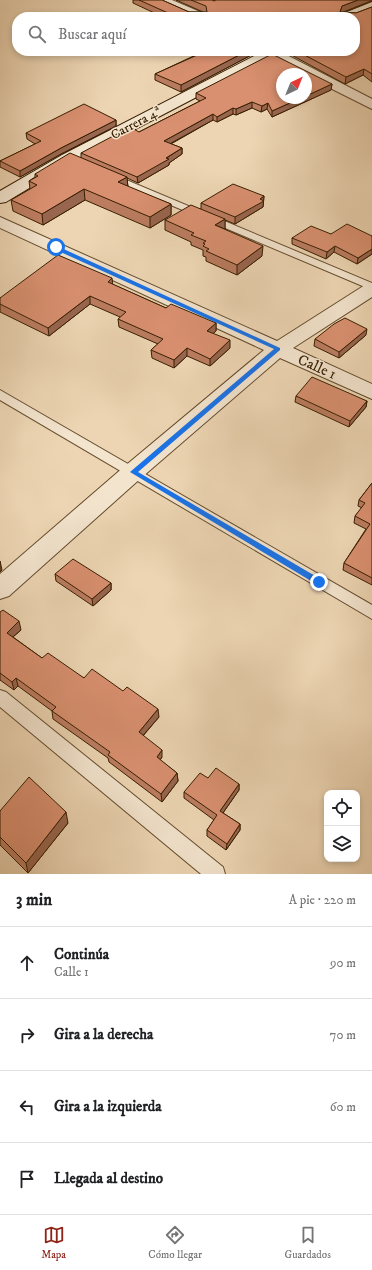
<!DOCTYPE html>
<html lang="es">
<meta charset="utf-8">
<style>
:root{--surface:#fff;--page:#f6f6f6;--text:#202124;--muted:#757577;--line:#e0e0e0;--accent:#8f2418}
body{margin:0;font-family:"IM FELL DW Pica",serif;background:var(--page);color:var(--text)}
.controls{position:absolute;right:12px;bottom:12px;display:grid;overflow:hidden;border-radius:8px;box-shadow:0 2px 6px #0003}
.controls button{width:36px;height:36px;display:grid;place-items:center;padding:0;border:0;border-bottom:1px solid var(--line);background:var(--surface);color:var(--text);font:20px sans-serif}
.compass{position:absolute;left:276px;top:68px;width:36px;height:36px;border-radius:50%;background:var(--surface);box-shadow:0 2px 6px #0003;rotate:43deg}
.stop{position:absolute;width:12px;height:12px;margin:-9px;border:3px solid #1a73e8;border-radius:50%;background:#fff}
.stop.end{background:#1a73e8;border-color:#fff;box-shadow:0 1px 4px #0008}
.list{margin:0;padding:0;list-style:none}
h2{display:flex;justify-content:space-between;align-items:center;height:52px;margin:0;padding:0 16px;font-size:17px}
h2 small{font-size:13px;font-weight:400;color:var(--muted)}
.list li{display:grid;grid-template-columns:26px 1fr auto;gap:12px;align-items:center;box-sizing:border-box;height:72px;padding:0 16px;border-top:1px solid var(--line)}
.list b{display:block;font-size:15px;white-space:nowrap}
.list p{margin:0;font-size:13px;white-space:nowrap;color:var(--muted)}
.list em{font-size:13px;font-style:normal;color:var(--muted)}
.icon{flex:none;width:22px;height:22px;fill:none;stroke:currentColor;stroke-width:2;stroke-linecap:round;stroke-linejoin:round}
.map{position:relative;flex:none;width:372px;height:874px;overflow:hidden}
.search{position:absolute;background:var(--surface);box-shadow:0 2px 6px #0003;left:12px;right:12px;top:12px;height:44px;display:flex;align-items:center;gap:10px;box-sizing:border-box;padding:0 14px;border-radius:16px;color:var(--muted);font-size:15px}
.sheet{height:340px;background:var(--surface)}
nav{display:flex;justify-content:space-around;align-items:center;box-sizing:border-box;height:56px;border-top:1px solid var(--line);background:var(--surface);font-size:11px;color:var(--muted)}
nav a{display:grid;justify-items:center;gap:2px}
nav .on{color:var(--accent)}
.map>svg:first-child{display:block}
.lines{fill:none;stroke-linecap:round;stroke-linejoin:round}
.lane-casing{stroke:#644c2d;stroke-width:2}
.street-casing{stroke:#644c2d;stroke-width:2}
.secondary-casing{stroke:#371e00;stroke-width:2}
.lane{fill:#f3e4ce;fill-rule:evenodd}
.street{fill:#f3e4ce;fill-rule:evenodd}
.secondary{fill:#f3e4ce;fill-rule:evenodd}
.wall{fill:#bb7c60;stroke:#371e00}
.shaded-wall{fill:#98654e;stroke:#371e00}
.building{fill:#d99070;stroke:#371e00}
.route{fill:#1a73e8}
.labels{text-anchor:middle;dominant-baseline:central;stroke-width:3;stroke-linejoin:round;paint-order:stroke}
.far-street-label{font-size:13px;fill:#371e00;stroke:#f3e4ce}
.street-label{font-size:15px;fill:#371e00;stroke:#f3e4ce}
</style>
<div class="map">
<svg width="372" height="874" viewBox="0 0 372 874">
<rect width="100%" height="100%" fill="#edd5b3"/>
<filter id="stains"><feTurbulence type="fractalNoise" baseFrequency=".005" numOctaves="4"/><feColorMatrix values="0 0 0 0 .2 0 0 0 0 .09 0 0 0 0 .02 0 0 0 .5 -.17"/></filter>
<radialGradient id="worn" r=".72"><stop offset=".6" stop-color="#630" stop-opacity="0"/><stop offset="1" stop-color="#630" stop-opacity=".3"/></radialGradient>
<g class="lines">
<!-- lane casing -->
<g class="lane-casing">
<g id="lane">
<polygon points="112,174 372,283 372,290 109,179 107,177 109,175"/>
<polygon points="0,390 372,605 372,619 0,400"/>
<polygon points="0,690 6,692 223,867 225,874 201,874 0,707"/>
</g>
</g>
<!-- street casing -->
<g class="street-casing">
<g id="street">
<polygon points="156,0 172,0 205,14 206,17 190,17 158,3"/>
<polygon points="262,51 279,51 372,99 372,109 306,76 306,74 302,74 264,54"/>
<polygon points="0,217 277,341 365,285 372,283 372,297 293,348 372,384 372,399 280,358 141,478 9,596 0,599 0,574 125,466 264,350 0,228"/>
</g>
</g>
<!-- secondary casing -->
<g class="secondary-casing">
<g id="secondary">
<polygon points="372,2 372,11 355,18 341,17 342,14"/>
<polygon points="264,51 281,51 279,54 74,161 6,202 0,203 0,191 62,155"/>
</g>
</g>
<!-- lane -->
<use href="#lane" class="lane"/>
<!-- street -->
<use href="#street" class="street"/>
<!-- secondary -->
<use href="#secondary" class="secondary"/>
</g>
<!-- wall -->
<g class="wall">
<polygon points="133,0 162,0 189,12 203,12 176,0 212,0 214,1 216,0 372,0 372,1 371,1 343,12 356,13 372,7 372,82 363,75 345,84 284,51 355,51 355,17 163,17 133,3"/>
<polygon points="195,51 259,51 181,92 155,80 155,74 200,53"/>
<polygon points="332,84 331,90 272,117 267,109 261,112 252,108 236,115 233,114 217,122 213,120 171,144 182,148 182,154 169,163 169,165 138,183 127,178 128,187 171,204 171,215 150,228 85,200 43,225 13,211 11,200 30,189 29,181 35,177 35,174 81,158 81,153 139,132 200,101 196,99 196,93"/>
<polygon points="116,120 116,126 61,154 20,177 0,167 0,161 35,144 27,139 26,133"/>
<polygon points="264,196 263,207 235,224 225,220 225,229 262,256 237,275 206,261 206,257 203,256 203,250 191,245 191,242 165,230 165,220 201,209 201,203"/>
<polygon points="331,234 372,236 372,254 357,264 334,252 326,259 292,244 292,238"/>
<polygon points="112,284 166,308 216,323 216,331 213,334 230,348 210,366 187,356 174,368 152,358 151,350 158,344 119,327 118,319 120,317 90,304 49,336 0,312 0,298"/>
<polygon points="366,335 339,358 314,346 315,339"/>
<polygon points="296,396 367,401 366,407 349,427 295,402"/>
<polygon points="372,483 372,585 343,570 344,563 366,529 354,523 355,516 362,508 358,506 359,500"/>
<polygon points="55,574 111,583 111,590 93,606 56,581"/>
<polygon points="0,612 21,630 13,637 42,658 84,678 159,717 143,736 162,757 160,760 177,773 178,781 162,802 109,762 108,758 53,719 52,711 18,686 14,690 0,680"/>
<polygon points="208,778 239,784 239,790 223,813 240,824 240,830 226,850 207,836 207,830 214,820 184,798 184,792"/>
<polygon points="0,811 68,823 28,873 0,845"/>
</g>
<!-- shaded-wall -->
<g class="shaded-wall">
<polygon points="358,0 372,0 371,1 341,13 340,12 342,6"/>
<polygon points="247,51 259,51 181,92 181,85"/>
<polygon points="364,69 363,75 345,84 346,77"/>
<polygon points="332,84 331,90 272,117 272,111 301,98 306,98 306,96"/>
<polygon points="252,102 252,108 236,115 236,109"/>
<polygon points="268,103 267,109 261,112 262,106"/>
<polygon points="233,108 233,114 217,122 217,117"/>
<polygon points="213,114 213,120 164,147 164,141"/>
<polygon points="116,120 116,126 61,154 20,177 20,171 61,148"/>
<polygon points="182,148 182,154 169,163 169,165 138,183 137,177"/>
<polygon points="127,177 128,188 118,182"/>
<polygon points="84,189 85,200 43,225 42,214"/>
<polygon points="264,196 263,207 235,224 235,217"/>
<polygon points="171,204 171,215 150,228 150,217"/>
<polygon points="225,219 225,229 215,225"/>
<polygon points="263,246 262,256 237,275 237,265"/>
<polygon points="335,246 334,252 326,259 327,252"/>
<polygon points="372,249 372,254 357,264 358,258"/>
<polygon points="112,278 113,286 108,282"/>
<polygon points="90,296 90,304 49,336 48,328"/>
<polygon points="216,323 216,331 207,339 207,331"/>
<polygon points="367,329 366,335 339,358 339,352"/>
<polygon points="230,340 230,348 210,366 210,359"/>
<polygon points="187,348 187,356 174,368 174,360"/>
<polygon points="367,401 366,407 349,427 350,421"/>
<polygon points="0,561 2,570 0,572"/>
<polygon points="111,583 111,590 93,606 92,599"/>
<polygon points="19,621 21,630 8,641 7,633"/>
<polygon points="16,678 18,686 14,690 12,682"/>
<polygon points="158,709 159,717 139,740 139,732"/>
<polygon points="162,750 162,757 157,765 157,757"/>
<polygon points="177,773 178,781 162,802 161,794"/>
<polygon points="239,784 239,790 220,817 220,811"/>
<polygon points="66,812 68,823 28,873 26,863"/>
<polygon points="240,824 240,830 226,850 227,844"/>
</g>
<!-- building -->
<g class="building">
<polygon points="139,0 162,0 189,12 207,12 206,6 191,0 212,0 214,1 216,0 358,0 342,6 340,12 356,13 372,7 372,74 364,69 346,77 297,51 355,51 355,17 177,17"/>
<polygon points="206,51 247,51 181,85 155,74"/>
<polygon points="272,54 332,84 306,96 306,74 282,74 282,98 301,98 272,111 268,103 262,106 252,102 236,109 233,108 217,117 213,114 164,141 182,148 166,158 169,159 137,177 81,153 130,127 139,132 206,98 196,93"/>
<polygon points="84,104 116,120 61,148 20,171 0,161 41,141 26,133"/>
<polygon points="70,153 127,177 118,182 171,204 150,217 84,189 42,214 11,200 37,185 29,181 38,176 35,174"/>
<polygon points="233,184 264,196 260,199 264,201 235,217 201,203"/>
<polygon points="191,205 225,219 215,225 263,246 237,265 206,251 209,249 203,246 205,244 203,243 206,241 191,235 194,233 165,220"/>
<polygon points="347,224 372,236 372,249 358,258 335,246 327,252 292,238 311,226 331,234"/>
<polygon points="58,255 112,278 108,282 166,308 171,304 216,323 207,331 230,340 210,359 187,348 174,360 151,350 163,339 118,319 126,312 90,296 48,328 0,304 0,298"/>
<polygon points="345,318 367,329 339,352 315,339 334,324"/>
<polygon points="312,377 367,401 350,421 296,396"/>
<polygon points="372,483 372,578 344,563 370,524 355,516 365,503 359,500"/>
<polygon points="73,559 111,583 92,599 55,574"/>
<polygon points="3,610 19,621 7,633 42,658 48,653 84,678 92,669 123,691 127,687 158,709 139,732 162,750 157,757 177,773 161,794 108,755 110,752 52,711 56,707 16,678 12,682 0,673 0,612"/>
<polygon points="216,768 239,784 220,811 240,824 227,844 207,830 217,815 184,792 200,773 208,778"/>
<polygon points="29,777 66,812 26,863 0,837 0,811"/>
</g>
<!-- route -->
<polygon class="route" points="54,246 57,246 280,348 280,350 138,472 322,580 322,584 316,584 130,472 274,349 54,249"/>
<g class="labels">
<!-- far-street labels -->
<g class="far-street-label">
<text transform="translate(136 123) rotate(-28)">Carrera 4ª</text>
</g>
<!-- street labels -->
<g class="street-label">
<text transform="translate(317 367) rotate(24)">Calle 1</text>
</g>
</g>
<rect width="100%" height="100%" filter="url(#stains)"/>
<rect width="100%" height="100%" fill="url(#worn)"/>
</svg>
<div class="controls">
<button><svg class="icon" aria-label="locate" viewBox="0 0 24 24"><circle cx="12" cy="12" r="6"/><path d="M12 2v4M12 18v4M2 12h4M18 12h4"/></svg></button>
<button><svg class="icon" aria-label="layers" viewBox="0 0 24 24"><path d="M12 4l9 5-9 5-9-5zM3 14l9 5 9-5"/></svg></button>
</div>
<svg class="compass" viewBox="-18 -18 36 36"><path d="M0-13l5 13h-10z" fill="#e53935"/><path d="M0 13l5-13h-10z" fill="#757577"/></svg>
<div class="stop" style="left:56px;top:247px"></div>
<div class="stop end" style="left:319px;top:582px"></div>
<div class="search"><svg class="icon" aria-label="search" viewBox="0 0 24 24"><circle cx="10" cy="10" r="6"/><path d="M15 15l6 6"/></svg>Buscar aquí</div>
</div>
<section class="sheet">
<h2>3 min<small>A pie · 220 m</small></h2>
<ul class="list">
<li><svg class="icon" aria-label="ahead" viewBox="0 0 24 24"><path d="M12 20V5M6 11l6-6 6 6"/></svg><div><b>Continúa</b><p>Calle 1</p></div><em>90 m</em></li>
<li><svg class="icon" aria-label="right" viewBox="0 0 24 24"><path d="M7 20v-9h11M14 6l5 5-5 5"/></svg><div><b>Gira a la derecha</b></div><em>70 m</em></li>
<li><svg class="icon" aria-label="left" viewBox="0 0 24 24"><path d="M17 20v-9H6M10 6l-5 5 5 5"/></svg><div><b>Gira a la izquierda</b></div><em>60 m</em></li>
<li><svg class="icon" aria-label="arrive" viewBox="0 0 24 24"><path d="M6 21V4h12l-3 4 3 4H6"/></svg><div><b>Llegada al destino</b></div></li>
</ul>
</section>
<nav>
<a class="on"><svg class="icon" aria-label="map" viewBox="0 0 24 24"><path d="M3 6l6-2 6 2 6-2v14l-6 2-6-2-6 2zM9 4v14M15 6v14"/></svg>Mapa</a>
<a><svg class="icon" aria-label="directions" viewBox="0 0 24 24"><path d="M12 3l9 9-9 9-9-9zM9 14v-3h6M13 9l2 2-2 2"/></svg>Cómo llegar</a>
<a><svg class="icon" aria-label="saved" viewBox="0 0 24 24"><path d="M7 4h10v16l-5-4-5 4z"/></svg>Guardados</a>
</nav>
